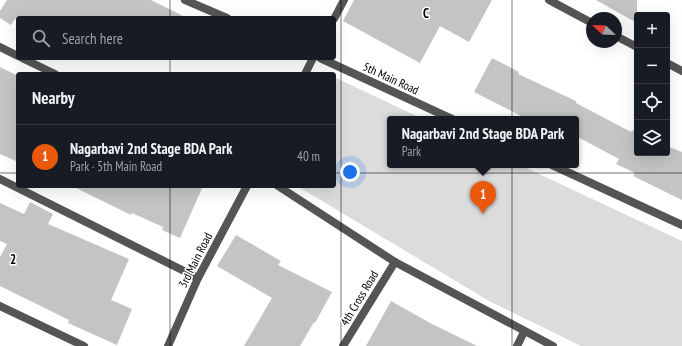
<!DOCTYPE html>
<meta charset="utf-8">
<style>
:root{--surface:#171b24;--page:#20242c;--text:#f1f3f6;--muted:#9ea1a6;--line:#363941;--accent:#ea580c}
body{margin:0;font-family:"PT Sans Narrow",sans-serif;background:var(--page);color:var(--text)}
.controls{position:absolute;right:12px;top:12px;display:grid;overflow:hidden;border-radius:4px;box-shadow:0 4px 16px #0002}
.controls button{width:36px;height:36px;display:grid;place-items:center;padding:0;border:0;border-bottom:1px solid var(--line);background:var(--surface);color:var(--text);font:20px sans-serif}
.compass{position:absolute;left:586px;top:12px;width:36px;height:36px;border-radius:50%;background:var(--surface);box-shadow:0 4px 16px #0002;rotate:293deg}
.you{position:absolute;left:350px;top:172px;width:14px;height:14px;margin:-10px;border:3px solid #fff;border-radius:50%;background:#1a73e8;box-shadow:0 0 0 6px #1a73e833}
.badge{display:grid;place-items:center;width:26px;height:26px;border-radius:50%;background:var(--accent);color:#fff;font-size:13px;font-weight:700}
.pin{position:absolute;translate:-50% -33px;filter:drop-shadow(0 1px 2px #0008)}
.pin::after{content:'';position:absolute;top:21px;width:14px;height:12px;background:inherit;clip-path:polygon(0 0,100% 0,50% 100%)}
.popup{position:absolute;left:387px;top:116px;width:192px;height:52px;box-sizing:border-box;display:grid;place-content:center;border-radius:4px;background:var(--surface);filter:drop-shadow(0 1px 3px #0005);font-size:13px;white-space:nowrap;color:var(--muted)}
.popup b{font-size:15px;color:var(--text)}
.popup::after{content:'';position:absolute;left:50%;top:100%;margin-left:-8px;border:8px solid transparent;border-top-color:var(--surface)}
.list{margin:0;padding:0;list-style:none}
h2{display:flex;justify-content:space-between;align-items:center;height:52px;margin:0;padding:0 16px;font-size:17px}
h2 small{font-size:13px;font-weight:400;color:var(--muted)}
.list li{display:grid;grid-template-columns:26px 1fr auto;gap:12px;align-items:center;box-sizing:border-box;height:64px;padding:0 16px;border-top:1px solid var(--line)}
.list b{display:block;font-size:15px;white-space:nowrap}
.list p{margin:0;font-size:13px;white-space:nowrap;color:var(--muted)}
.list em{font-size:13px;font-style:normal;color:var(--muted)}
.icon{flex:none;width:22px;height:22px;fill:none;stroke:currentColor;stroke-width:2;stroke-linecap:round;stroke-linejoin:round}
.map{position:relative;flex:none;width:682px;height:346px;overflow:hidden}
.search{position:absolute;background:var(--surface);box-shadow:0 4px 16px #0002;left:16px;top:16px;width:320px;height:44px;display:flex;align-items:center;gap:10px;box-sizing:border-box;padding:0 14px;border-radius:4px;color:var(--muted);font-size:15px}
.panel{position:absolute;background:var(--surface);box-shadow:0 4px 16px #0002;left:16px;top:72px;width:320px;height:116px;border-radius:4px}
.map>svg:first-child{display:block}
.green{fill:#dcdcdc}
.building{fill:#c4c4c4}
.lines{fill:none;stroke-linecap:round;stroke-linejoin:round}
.minor{stroke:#555;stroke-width:8}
.tertiary{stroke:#555;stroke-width:8}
.grid{fill:none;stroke:#000;stroke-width:1;stroke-opacity:0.55}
.labels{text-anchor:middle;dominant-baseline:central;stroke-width:3;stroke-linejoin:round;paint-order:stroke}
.street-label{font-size:12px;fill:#000;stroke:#fff}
.grid-label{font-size:13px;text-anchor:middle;font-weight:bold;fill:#000;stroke:#fff;stroke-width:3;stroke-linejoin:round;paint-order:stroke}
</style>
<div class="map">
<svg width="682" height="346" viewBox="0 0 682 346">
<rect width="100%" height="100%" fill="#fff"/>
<!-- green -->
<polygon class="green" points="334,77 423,119 390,119 390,165 520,165 682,241 682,346 581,346 489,301 297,186 334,186"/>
<!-- building -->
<g class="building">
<polygon points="7,0 151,0 187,18 16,18 11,25 0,18 0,11"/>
<polygon points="354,0 492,0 469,42 440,26 420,63 343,21"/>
<polygon points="596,0 637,0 637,23"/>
<polygon points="492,58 519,72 518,74 576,101 576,103 631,132 632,130 637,132 637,153 667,153 667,146 682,152 682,200 633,176 635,173 616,164 619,159 576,136 576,119 527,119 474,92"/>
<polygon points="0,67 18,76 18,162 0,154"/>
<polygon points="72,186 203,186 180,238 162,230 163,227 132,213 131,215"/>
<polygon points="30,202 53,214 48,224 129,259 111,300 132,309 117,345 68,323 69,320 0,286 0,257 7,244 0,241 0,203 24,214"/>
<polygon points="236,235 281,261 278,265 332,292 315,323 314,322 300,346 244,346 272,298 217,266"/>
<polygon points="391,301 430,323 477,346 366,346"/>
</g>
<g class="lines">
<!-- minor -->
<g class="minor">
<polyline points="549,0 592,23"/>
<polyline points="616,36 637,47"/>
<polyline points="0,47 18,56"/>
<polyline points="22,58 55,74"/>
<polyline points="320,58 452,119"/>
<polyline points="667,63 682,71"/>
<polyline points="552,165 682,225"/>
<polyline points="0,179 198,278"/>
<polyline points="278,186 395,262 553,346"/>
<polyline points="0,306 84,346"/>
<polyline points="343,346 395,262"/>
<polyline points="517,346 524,332"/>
</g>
<!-- tertiary -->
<g class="tertiary">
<polyline points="185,0 227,18"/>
<polyline points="334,19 344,0"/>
<polyline points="305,74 313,58"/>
<polyline points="168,346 198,278 247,186"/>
</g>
</g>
<!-- grid -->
<path class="grid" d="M170,0V18M341,0V346M512,0V346M170,58V74M0,173H18M334,173H682M170,186V346"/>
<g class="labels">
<!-- street labels -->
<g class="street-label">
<text transform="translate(391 78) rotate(25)">5th Main Road</text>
<text transform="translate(195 260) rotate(-63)">3rd Main Road</text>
<text transform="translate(359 298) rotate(-59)">4th Cross Road</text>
</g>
</g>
<g class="grid-label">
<text x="426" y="18">C</text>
<text x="13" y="264">2</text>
</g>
</svg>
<div class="controls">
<button>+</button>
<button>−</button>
<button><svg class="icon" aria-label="locate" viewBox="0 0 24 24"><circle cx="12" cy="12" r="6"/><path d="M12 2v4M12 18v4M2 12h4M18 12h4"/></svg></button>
<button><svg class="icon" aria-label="layers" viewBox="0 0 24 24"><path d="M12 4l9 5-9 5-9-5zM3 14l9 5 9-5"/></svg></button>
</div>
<svg class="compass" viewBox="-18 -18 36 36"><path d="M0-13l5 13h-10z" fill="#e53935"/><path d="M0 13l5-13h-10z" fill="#9ea1a6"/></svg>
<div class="you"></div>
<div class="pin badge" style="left:483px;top:214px">1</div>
<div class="popup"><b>Nagarbavi 2nd Stage BDA Park</b>Park</div>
<div class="search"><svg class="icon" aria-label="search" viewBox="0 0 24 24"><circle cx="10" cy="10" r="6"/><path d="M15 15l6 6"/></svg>Search here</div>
<section class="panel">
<h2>Nearby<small></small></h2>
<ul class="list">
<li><span class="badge">1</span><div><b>Nagarbavi 2nd Stage BDA Park</b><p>Park · 5th Main Road</p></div><em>40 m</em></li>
</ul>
</section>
</div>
